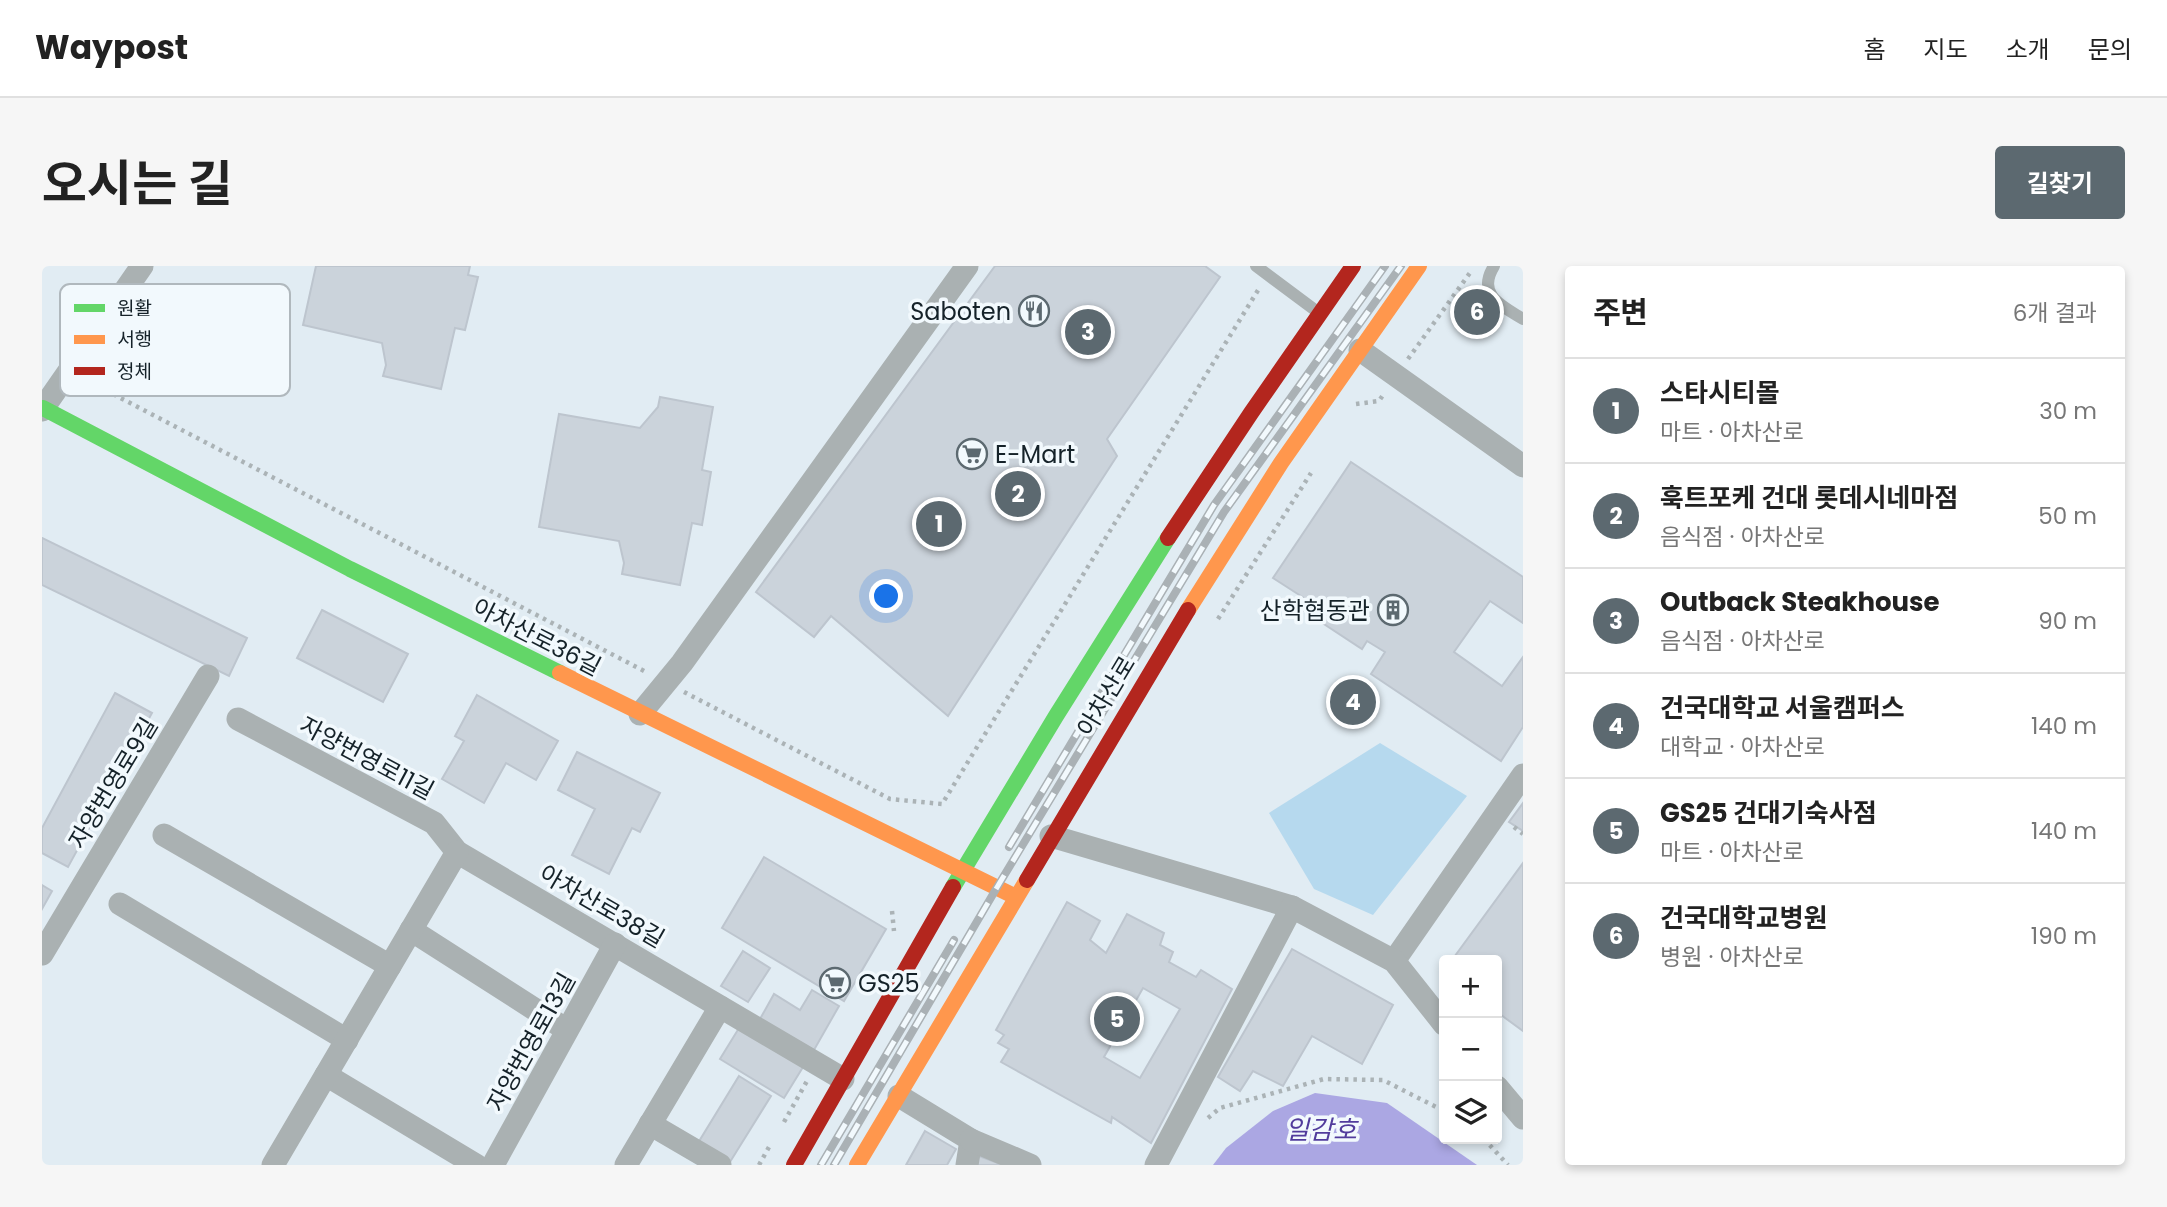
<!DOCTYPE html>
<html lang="ko">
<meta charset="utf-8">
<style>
:root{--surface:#fff;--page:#f6f6f6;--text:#222;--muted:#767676;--line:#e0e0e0;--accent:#5c6970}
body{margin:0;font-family:Poppins,"Noto Sans KR",sans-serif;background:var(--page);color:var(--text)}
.controls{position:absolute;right:21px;bottom:21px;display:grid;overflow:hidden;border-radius:7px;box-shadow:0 4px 10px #0003}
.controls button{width:63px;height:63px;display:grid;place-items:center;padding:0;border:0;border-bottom:2px solid var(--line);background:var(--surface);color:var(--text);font:35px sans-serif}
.you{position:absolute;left:845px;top:331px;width:24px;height:24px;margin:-18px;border:5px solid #fff;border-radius:50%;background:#1a73e8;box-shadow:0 0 0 10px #1a73e833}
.badge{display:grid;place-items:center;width:46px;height:46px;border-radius:50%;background:var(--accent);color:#fff;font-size:23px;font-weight:700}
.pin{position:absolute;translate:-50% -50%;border:4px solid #fff;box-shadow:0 2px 7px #0006}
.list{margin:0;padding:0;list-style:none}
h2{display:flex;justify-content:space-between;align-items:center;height:91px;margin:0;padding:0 28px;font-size:30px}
h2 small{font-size:23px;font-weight:400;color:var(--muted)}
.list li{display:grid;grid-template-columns:46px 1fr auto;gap:21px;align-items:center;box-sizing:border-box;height:105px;padding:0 28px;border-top:2px solid var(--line)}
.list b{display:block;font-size:26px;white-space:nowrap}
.list p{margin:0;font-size:23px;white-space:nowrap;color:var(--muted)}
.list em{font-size:23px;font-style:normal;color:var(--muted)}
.icon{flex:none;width:38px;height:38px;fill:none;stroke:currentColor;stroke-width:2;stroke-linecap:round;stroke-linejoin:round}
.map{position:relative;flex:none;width:1481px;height:899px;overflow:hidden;border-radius:7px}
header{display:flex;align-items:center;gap:42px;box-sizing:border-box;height:98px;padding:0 35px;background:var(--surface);border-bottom:2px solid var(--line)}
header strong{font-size:33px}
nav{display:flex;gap:38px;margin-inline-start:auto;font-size:24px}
.intro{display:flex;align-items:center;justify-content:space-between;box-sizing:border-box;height:168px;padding:0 42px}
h1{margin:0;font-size:49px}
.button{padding:18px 32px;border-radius:7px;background:var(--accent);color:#fff;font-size:24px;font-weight:700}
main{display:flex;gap:42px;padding:0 42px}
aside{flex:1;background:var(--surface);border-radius:7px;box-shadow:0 4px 10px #0003}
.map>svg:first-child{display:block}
.green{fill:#b6d9ee}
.water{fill:#aba7e3}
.building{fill:#cbd3db;stroke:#bdc5ce;stroke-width:2;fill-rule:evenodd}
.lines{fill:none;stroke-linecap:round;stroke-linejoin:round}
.path{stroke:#abb3b6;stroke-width:4.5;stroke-dasharray:3.5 5;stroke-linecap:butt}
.lane{stroke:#aab1b2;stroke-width:12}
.street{stroke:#aab1b2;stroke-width:23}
.fast{stroke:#63d668;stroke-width:16}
.slow{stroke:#ff974d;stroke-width:16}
.jam{stroke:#b3261e;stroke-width:16}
.rail-casing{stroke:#aab1b5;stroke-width:8}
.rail{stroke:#f2f9fd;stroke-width:5;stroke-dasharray:16;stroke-linecap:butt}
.labels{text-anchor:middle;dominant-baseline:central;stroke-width:7;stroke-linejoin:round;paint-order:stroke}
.poi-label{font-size:24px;fill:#152229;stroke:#f2f9fd;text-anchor:end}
.street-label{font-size:24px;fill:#152229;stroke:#f2f9fd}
.water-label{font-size:26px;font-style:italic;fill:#513c9c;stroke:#f2f9fd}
.key{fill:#f2f9fd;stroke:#b0b8bd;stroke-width:2}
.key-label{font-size:19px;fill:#152229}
</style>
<header>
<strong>Waypost</strong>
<nav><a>홈</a><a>지도</a><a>소개</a><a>문의</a></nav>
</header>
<div class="intro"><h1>오시는 길</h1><a class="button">길찾기</a></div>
<main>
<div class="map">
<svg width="1481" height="899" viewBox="0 0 1481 899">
<rect width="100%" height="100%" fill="#e1ecf3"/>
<!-- green -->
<polygon class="green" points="1338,477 1425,530 1331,649 1272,623 1227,547"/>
<!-- water -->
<polygon class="water" points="1273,827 1345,837 1435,899 1171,899 1184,882 1231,845"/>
<!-- building -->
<g class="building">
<polygon points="274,0 428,0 426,9 436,11 423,64 413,62 399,123 341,110 344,99 340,77 261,59"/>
<polygon points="953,0 1163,0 1178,11 1065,173 1075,190 906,450 789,350 772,371 714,326"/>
<polygon points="618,131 671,141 660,204 669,206 660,259 650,257 638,319 580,308 582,297 577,275 497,261 517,148 598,162 616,141"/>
<polygon points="1309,196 1481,311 1481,357 1448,335 1412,386 1460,420 1481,391 1481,461 1459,495 1329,408 1343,386 1325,375 1320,383 1256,341 1262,332 1231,312"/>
<polygon points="0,272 205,372 187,410 0,319"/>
<polygon points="280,344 366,388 341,436 255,392"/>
<polygon points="73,427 110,447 26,601 0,587 0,562"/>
<polygon points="435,429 516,475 494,514 464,497 442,537 400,513 422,475 413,470"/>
<polygon points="535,486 618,527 598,566 590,562 567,608 530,589 553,543 516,524"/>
<polygon points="1481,537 1481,565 1467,556"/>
<polygon points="722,591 844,663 802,735 680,662"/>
<polygon points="1481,597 1481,765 1455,746 1455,694 1410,694"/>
<polygon points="0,619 10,625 0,643"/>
<path d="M1025,636L1058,655L1048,674L1064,687L1085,648L1122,667L1118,679L1131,686L1127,696L1154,711L1159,704L1190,723L1109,877L1070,851L1069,857L959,796L967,783L956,777L962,769L954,764ZM1101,722L1138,743L1098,812L1062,791Z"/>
<polygon points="1250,683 1351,739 1320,798 1270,770 1241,820 1211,805 1198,825 1176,811"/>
<polygon points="701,685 728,702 706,736 679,720"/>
<polygon points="770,724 797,740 772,784 718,753 732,728 758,744"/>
<polygon points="697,762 761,801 742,832 678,793"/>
<polygon points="697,810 729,830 688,896 656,877"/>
<polygon points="883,865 914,883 905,899 864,899"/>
<polygon points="937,890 961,899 934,899"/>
</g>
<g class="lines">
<!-- path -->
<g class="path">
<polyline points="1366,93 1430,4"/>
<polyline points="59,98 67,126 604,406"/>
<polyline points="1314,138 1337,135 1343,126"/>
<polyline points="1176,353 1269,207"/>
<polyline points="642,426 848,533 900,538 1218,21"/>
<polyline points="1472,561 1481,568"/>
<polyline points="850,645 852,665"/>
<polyline points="1166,852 1178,842 1282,813 1341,814 1402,845"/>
<polyline points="742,856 765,815"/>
<polyline points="1442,873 1466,899"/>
<polyline points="717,899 727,881"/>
</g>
<!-- lane -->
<g class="lane">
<polyline points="1214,0 1277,47"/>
<path d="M1452,0C1434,29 1460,40 1481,53"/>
</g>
<!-- street -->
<g class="street">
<polyline points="1318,84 1481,200"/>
<polyline points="0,144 100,0"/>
<polyline points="598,448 640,397 925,0"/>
<polyline points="196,453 392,557 415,586 801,813"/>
<polyline points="122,569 348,700"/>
<polyline points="1009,570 1250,641"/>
<polyline points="78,638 305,774"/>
<polyline points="369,664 525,764"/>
<polyline points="0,688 166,410"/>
<polyline points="1352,695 1481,509"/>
<polyline points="284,809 434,899"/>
<polyline points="1455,821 1481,852"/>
<polyline points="857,830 929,874 925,899"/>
<polyline points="608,858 678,899"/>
<polyline points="929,874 988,899"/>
<polyline points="231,899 415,586"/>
<polyline points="451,899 573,678"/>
<polyline points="584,899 678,741"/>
<polyline points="1114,899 1250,641 1352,695 1402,758"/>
</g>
<!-- fast -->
<g class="fast">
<polyline points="1,142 308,303 518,407"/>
<polyline points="911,621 1014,450 1126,272"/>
</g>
<!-- slow -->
<g class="slow">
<polyline points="1146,344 1239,197 1377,0"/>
<polyline points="518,407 974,631"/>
<polyline points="815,899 985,614"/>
</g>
<!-- jam -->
<g class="jam">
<polyline points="1126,272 1209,147 1311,0"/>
<polyline points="985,614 1146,344"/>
<polyline points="752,899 911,621"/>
</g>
<!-- rail casing -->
<g class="rail-casing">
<g id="rail">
<polyline points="967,581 1172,239 1343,0"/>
<polyline points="779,899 912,674"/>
<polyline points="792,899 957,618 1182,246 1359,0"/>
</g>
</g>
<!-- rail -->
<use href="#rail" class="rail"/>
</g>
<!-- icons -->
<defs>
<g id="restaurant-ring" transform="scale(1.575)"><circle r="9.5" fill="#f2f9fd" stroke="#5c6970" stroke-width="1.5"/><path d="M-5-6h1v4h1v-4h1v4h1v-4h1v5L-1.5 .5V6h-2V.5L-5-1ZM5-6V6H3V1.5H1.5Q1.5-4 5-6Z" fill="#5c6970"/></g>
<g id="supermarket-ring" transform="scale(1.575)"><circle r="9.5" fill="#f2f9fd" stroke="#5c6970" stroke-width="1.5"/><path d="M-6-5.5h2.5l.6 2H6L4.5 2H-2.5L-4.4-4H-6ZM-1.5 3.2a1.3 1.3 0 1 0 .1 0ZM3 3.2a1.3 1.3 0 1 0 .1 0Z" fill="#5c6970"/></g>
<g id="building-ring" transform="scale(1.575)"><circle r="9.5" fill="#f2f9fd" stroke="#5c6970" stroke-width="1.5"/><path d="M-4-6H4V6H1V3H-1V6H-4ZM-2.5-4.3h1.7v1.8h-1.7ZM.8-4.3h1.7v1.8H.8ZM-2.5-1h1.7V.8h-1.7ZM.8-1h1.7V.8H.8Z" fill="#5c6970"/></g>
</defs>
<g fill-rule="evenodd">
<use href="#restaurant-ring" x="992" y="45"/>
<use href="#supermarket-ring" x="930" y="188"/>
<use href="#building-ring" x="1351" y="344"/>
<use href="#supermarket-ring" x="793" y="717"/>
</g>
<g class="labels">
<!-- poi labels -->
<g class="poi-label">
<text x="969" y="45">Saboten</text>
<text x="953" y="188" text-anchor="start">E-Mart</text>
<text x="1328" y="344">산학협동관</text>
<text x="816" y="717" text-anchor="start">GS25</text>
</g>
<!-- street labels -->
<g class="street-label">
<text transform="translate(495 371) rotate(27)">아차산로36길</text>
<text transform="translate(1064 430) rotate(-59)">아차산로</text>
<text transform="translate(325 492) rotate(28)">자양번영로11길</text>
<text transform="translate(71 517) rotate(-59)">자양번영로9길</text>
<text transform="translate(560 640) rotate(30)">아차산로38길</text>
<text transform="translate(489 776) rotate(-61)">자양번영로13길</text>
</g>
<!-- water labels -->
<g class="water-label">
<text x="1279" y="864">일감호</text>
</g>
</g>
<!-- legend -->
<rect x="18" y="18" width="230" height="112" rx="10" class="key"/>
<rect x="32" y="38" width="31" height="8" fill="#63d668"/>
<rect x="32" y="69" width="31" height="9" fill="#ff974d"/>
<rect x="32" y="101" width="31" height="8" fill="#b3261e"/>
<g class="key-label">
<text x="75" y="49">원활</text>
<text x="75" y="80">서행</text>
<text x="75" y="112">정체</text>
</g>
</svg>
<div class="controls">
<button>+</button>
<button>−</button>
<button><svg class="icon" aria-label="layers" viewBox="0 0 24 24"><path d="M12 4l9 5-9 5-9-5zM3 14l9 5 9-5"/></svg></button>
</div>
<div class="you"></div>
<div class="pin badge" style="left:897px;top:258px">1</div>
<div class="pin badge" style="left:976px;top:228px">2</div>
<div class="pin badge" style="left:1046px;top:66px">3</div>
<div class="pin badge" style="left:1311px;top:436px">4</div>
<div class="pin badge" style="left:1075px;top:753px">5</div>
<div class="pin badge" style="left:1435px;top:46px">6</div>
</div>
<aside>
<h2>주변<small>6개 결과</small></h2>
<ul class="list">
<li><span class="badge">1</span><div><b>스타시티몰</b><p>마트 · 아차산로</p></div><em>30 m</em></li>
<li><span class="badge">2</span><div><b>훅트포케 건대 롯데시네마점</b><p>음식점 · 아차산로</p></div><em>50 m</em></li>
<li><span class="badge">3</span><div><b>Outback Steakhouse</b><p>음식점 · 아차산로</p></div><em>90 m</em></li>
<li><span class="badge">4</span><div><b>건국대학교 서울캠퍼스</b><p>대학교 · 아차산로</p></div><em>140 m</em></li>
<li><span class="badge">5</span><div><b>GS25 건대기숙사점</b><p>마트 · 아차산로</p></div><em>140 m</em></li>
<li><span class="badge">6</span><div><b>건국대학교병원</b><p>병원 · 아차산로</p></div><em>190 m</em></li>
</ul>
</aside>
</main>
